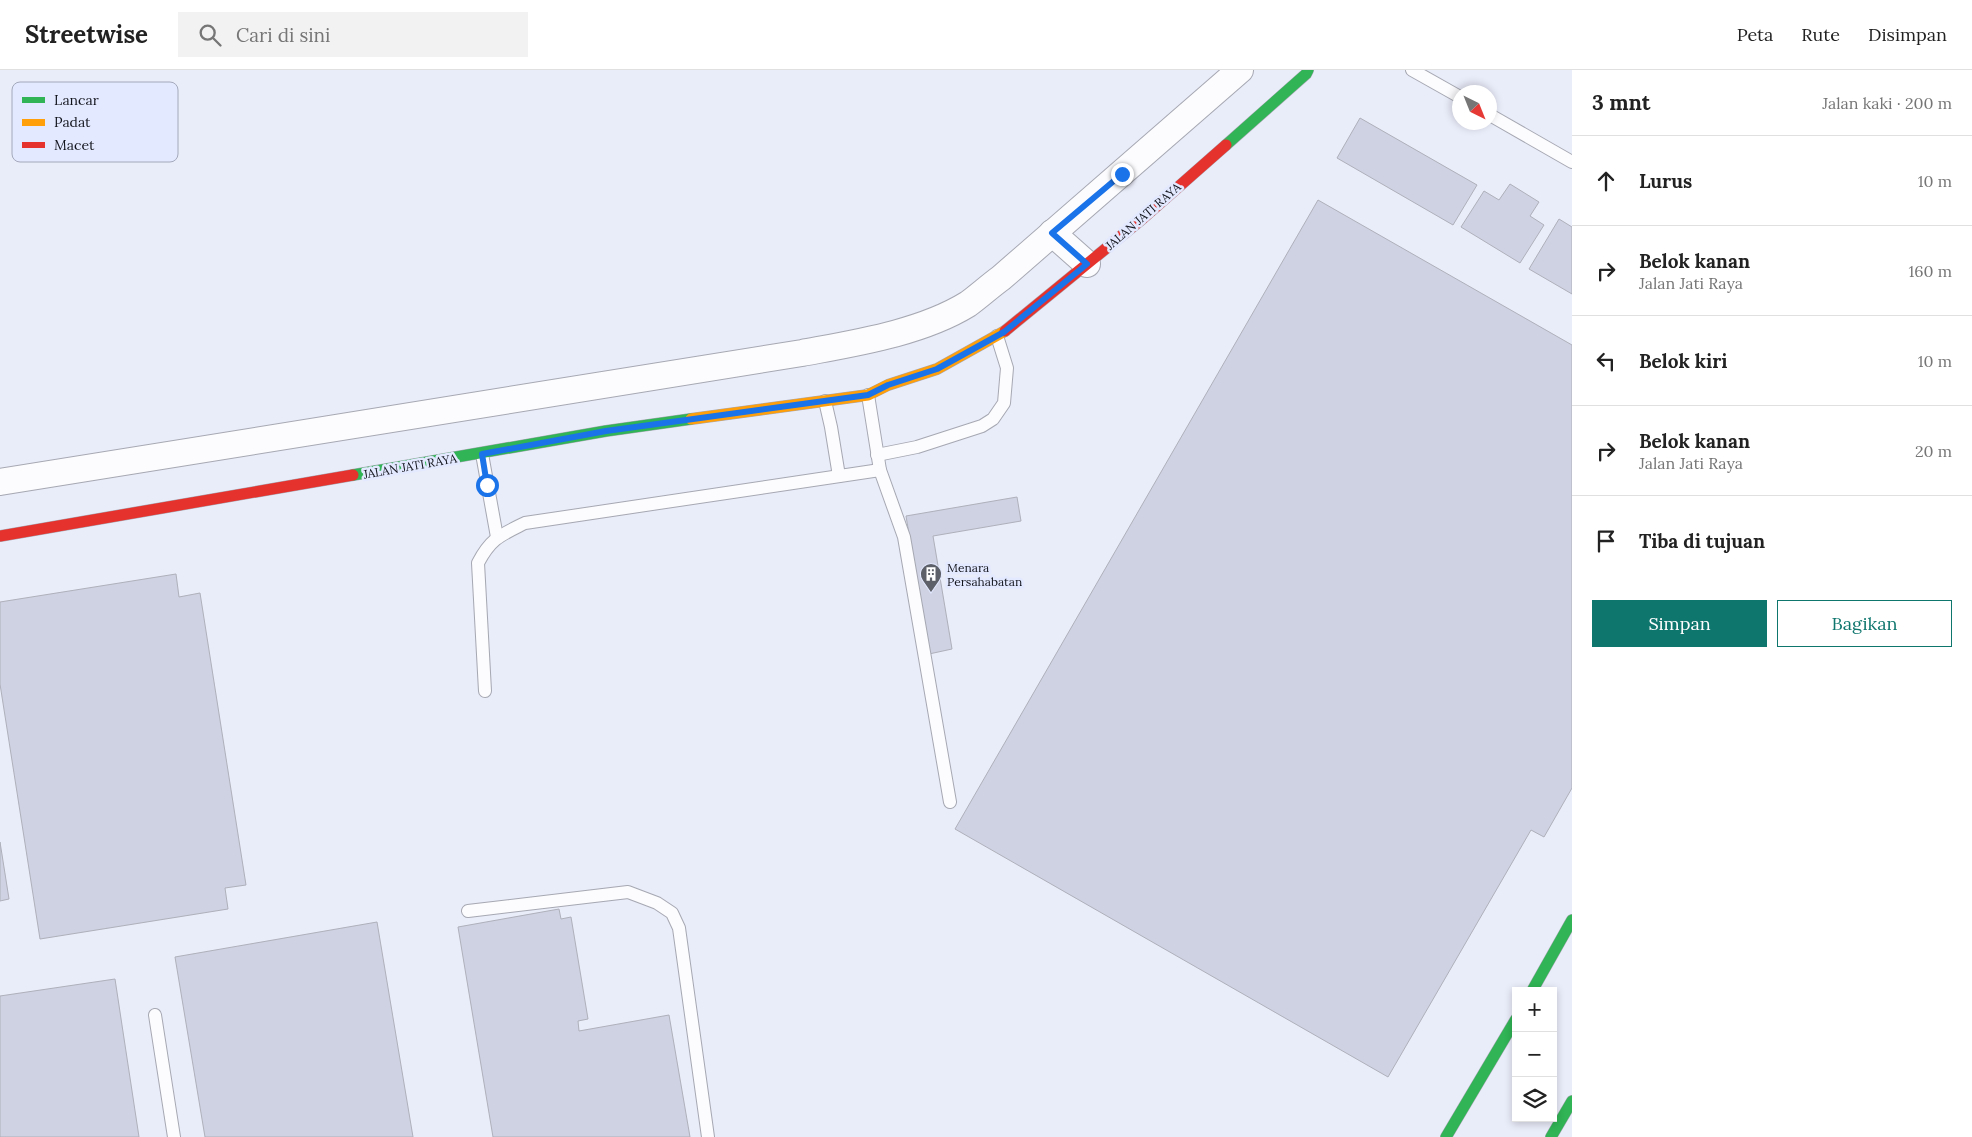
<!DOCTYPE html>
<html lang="id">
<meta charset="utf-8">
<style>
:root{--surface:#fff;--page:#f2f2f2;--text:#222;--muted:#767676;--line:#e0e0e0;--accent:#0f766e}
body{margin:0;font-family:Lora,serif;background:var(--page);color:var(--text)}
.controls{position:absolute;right:15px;bottom:15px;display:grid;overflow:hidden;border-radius:0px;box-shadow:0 2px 8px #0003}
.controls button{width:45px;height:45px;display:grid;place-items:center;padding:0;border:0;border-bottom:1px solid var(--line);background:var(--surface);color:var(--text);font:25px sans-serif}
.compass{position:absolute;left:1452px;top:15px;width:45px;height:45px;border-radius:50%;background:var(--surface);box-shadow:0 2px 8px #0003;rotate:137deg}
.stop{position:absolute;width:15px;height:15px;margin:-11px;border:4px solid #1a73e8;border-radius:50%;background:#fff}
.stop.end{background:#1a73e8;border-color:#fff;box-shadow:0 1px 5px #0008}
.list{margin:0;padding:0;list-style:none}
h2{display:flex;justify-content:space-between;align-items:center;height:65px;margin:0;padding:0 20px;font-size:21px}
h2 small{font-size:16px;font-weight:400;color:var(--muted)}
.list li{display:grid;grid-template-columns:32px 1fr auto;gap:15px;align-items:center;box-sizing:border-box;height:90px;padding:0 20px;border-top:1px solid var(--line)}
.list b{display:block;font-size:19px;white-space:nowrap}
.list p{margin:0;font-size:16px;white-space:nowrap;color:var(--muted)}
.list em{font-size:16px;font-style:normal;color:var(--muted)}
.actions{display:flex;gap:10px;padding:15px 20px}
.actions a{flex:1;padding:11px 0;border:1px solid var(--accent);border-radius:0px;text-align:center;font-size:18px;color:var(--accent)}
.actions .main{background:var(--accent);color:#fff}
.icon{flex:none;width:28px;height:28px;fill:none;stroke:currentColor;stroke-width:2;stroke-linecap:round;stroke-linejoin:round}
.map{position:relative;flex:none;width:1572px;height:1067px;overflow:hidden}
header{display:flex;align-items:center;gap:30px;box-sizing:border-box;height:70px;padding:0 25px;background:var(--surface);border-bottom:1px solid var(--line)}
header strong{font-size:24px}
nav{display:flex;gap:28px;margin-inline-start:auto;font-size:18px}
.search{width:350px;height:45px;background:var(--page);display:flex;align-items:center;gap:12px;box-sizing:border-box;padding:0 18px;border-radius:0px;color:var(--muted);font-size:19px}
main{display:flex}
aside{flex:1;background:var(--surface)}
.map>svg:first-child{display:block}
.building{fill:#cfd2e2;stroke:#aeb0ba}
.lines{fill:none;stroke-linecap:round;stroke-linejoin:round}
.lane-casing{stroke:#a6a8b2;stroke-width:14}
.street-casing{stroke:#a6a8b2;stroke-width:28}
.fast-casing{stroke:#a6a8b2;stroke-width:12}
.slow-casing{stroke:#a6a8b2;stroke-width:12}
.jam-casing{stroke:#a6a8b2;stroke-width:12}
.lane{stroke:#fcfcfe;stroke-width:12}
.street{stroke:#fcfcfe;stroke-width:26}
.fast{stroke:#30b455;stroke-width:11}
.slow{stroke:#ff9f0a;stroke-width:11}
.jam{stroke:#e5322d;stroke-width:11}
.route{stroke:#1a73e8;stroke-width:6}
.labels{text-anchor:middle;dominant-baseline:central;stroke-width:5;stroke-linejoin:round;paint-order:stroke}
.street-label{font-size:12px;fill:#12141c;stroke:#e3e9ff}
.poi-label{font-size:12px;fill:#12141c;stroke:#e3e9ff;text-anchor:start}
.key{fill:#e3e9ff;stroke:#a4a9bb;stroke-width:1}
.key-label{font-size:14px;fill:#12141c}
</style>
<header>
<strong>Streetwise</strong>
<div class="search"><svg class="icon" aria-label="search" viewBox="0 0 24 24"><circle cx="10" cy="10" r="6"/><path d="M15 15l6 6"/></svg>Cari di sini</div>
<nav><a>Peta</a><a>Rute</a><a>Disimpan</a></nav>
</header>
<main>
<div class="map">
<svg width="1572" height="1067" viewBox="0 0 1572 1067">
<rect width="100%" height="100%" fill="#e9ecf9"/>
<!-- building -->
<g class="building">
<polygon points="1360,48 1477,115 1453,155 1337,88"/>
<polygon points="1510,114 1539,132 1530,146 1544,155 1520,193 1461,157 1484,121 1499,130"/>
<polygon points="1318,130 1572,275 1572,718 1544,767 1531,760 1388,1007 955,759"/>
<polygon points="1559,149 1572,157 1572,224 1529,199"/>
<polygon points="1017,427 1021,451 933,466 952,579 929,584 906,446"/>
<polygon points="176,504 179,527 200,523 246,815 225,818 228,839 40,869 0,614 0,532"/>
<polygon points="0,772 9,829 0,831"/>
<polygon points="559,839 561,849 571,847 588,949 578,951 579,961 669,945 690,1067 493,1067 458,857"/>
<polygon points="377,852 413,1067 205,1067 175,887"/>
<polygon points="115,909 139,1067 0,1067 0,926"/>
</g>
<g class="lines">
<!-- lane casing -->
<g class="lane-casing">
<g id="lane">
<polyline points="1412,0 1460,27"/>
<polyline points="1490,45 1572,92"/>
<polyline points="868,325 880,400 904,467 950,732"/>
<polyline points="825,331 831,357 839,406"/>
<polyline points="482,384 497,467"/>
<polyline points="877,385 917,377 982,356 993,349 1004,333 1007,298 997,266"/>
<path d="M485,621L478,493C491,468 501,465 525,453L880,400"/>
<polyline points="468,841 628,822 657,833 672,843 679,858 708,1067"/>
<polyline points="155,945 174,1067"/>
</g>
</g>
<!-- street casing -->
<g class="street-casing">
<g id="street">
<polyline points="1052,163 1087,194"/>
<path d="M0,412L802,283C855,273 921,263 968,234C979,226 990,216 1001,208L1240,0"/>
</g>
</g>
<!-- fast casing -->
<g class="fast-casing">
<g id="fast">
<polyline points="1226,75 1306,4 1308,0"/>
<polyline points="353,405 606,361 691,349"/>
<polyline points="1532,921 1572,850"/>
<polyline points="1446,1067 1516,949"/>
<polyline points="1551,1067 1572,1031"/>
</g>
</g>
<!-- slow casing -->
<g class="slow-casing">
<polyline id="slow" points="691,349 868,325 888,315 937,299 1005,261"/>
</g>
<!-- jam casing -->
<g class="jam-casing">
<g id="jam">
<polyline points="1005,261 1142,149 1226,75"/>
<polyline points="0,466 353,405"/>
</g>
</g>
<!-- lane -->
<use href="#lane" class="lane"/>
<!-- street -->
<use href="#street" class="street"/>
<!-- fast -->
<use href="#fast" class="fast"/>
<!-- slow -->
<use href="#slow" class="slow"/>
<!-- jam -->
<use href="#jam" class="jam"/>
</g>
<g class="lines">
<!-- route -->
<polyline class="route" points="487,415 482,384 606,361 868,325 888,315 937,299 1004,262 1087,194 1052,163 1122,104"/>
</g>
<!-- icons -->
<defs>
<g id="building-pin" transform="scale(1.125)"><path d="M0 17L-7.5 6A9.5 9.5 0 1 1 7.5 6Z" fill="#5d6069" stroke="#e3e9ff"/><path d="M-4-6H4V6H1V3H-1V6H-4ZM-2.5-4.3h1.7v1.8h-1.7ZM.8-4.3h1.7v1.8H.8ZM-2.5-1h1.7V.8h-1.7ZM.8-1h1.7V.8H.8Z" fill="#fff"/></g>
</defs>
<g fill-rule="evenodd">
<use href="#building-pin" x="931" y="504"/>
</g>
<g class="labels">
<!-- street labels -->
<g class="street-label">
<text transform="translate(1143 146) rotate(-41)">JALAN JATI RAYA</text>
<text transform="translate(410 396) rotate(-10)">JALAN JATI RAYA</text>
</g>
<!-- poi labels -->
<g class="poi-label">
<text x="947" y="497">Menara<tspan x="947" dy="14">Persahabatan</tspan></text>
</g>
</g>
<!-- legend -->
<rect x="12" y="12" width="166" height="80" rx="8" class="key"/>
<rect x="22" y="27" width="23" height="6" fill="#30b455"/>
<rect x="22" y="49" width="23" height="7" fill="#ff9f0a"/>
<rect x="22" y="72" width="23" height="6" fill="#e5322d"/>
<g class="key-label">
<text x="54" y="35">Lancar</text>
<text x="54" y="57">Padat</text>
<text x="54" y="80">Macet</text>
</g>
</svg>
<div class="controls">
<button>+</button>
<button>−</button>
<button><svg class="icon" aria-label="layers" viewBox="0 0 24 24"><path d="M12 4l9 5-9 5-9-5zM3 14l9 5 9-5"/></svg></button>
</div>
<svg class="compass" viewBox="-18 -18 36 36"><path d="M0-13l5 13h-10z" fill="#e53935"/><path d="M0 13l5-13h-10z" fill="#767676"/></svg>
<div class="stop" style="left:487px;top:415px"></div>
<div class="stop end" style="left:1122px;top:104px"></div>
</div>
<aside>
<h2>3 mnt<small>Jalan kaki · 200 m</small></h2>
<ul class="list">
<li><svg class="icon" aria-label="ahead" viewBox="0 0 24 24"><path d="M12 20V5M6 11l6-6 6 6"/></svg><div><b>Lurus</b></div><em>10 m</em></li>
<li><svg class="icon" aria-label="right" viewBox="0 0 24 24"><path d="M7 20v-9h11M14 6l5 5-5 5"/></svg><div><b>Belok kanan</b><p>Jalan Jati Raya</p></div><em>160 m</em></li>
<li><svg class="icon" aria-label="left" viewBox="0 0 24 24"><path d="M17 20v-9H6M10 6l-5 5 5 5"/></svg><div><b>Belok kiri</b></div><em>10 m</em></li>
<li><svg class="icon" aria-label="right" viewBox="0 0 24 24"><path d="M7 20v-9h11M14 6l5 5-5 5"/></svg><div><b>Belok kanan</b><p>Jalan Jati Raya</p></div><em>20 m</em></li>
<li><svg class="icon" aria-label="arrive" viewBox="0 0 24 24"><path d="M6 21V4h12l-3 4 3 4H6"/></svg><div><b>Tiba di tujuan</b></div></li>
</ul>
<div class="actions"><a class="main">Simpan</a><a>Bagikan</a></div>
</aside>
</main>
